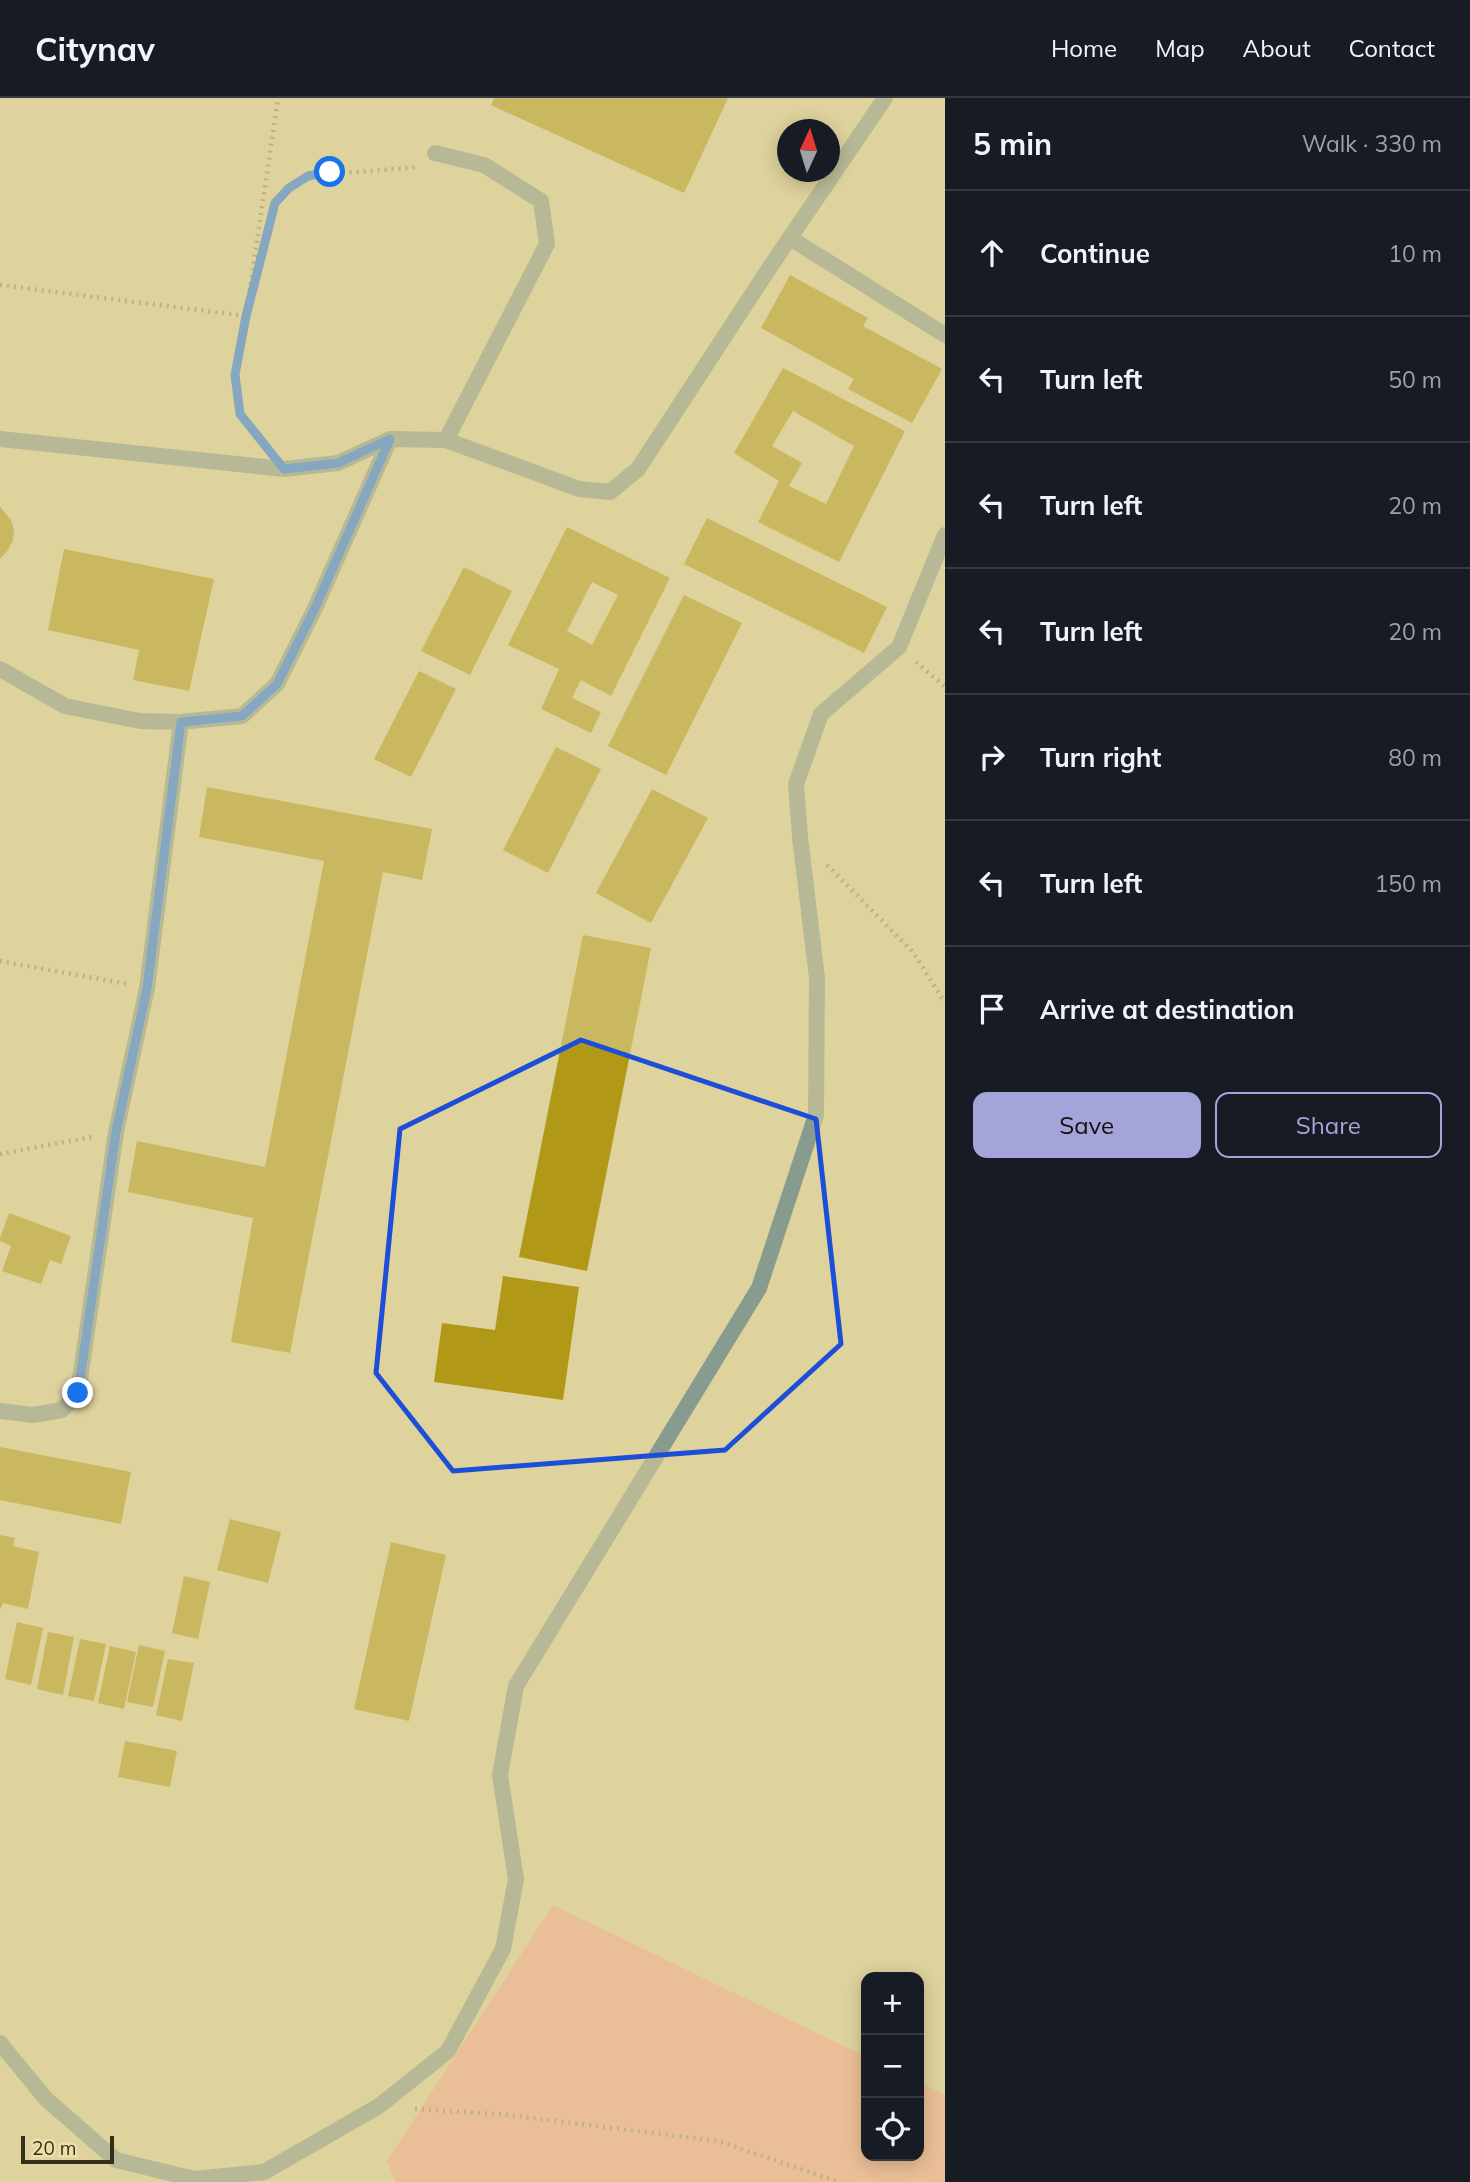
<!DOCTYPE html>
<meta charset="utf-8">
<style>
:root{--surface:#171b24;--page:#242831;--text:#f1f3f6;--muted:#9ea1a6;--line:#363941;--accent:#a4a4da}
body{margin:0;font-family:Mulish,sans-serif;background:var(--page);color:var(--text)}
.controls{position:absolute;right:21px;bottom:21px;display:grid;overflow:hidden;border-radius:14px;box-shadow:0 4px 18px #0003}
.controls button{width:63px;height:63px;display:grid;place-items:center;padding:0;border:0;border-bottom:2px solid var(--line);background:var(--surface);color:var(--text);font:35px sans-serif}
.compass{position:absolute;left:777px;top:21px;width:63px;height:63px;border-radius:50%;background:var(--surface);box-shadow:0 4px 18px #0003;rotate:4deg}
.scale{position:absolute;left:21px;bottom:18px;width:93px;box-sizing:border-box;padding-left:7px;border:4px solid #332f19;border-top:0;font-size:19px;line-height:24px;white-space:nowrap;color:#332f19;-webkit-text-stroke:5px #ebe0a9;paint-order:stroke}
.stop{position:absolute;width:21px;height:21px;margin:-16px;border:5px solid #1a73e8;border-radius:50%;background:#fff}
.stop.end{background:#1a73e8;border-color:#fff;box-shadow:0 2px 7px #0008}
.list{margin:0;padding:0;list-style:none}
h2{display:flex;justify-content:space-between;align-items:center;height:91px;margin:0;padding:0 28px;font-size:30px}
h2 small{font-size:23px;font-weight:400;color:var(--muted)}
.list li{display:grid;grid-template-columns:46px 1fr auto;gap:21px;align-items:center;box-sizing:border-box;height:126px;padding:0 28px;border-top:2px solid var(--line)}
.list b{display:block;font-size:26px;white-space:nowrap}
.list em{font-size:23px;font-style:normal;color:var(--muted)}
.actions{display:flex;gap:14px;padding:21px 28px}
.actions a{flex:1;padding:16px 0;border:2px solid var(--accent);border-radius:14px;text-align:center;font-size:24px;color:var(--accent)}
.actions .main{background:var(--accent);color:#111}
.icon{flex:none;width:38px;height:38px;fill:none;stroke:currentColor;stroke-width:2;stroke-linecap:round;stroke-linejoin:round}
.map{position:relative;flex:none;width:945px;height:2084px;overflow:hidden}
header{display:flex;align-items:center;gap:42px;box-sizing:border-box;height:98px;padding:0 35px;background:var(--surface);border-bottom:2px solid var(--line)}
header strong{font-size:33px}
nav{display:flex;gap:38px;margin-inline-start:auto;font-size:24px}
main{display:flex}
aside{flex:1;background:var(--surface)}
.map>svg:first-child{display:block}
.green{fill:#f9a991}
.building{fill:#b19917;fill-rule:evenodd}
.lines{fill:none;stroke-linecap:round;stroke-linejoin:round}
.path{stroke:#958c64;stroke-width:4.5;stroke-dasharray:2 5;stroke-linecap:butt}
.service{stroke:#879c8e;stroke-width:16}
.route{stroke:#1a73e8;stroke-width:9}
.marked{fill:none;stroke:#1d4ed8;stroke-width:5;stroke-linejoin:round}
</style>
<header>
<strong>Citynav</strong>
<nav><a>Home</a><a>Map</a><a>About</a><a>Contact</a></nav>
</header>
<main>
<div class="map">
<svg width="945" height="2084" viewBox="0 0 945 2084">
<rect width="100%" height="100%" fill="#ded29d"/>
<!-- green -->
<polygon class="green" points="553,1807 866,1959 866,2058 919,2058 919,1984 945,1997 945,2084 396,2084 387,2063"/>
<!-- building -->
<g class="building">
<polygon points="494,0 728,0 684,95 491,7"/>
<polygon points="790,177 868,220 863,228 942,271 912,325 848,291 854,281 761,230"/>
<path d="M783,270L905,333L839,464L758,424L779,383L734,355ZM793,313L854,348L826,406L789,388L802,365L772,348Z"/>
<polygon points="0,409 11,422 14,432 13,442 8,452 0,461"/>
<polygon points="707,420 887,509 864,555 684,466"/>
<path d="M567,429L670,480L611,598L581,582L572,600L601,614L591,635L541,611L559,571L508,547ZM592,484L618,497L592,547L567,533Z"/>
<polygon points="64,451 214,481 189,593 133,582 139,552 48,532"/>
<polygon points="464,469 512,493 470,577 421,553"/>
<polygon points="684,497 742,525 666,677 608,648"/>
<polygon points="419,573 456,591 411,679 374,661"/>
<polygon points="556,649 601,671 548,775 503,752"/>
<polygon points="207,689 432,731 422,782 383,774 290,1255 231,1244 253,1120 128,1094 137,1043 265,1069 324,763 199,739"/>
<polygon points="652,691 708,720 651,825 596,795"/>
<polygon points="583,837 651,850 587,1173 519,1159"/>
<polygon points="9,1115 71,1138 61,1166 50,1162 41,1186 2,1173 11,1148 0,1143 0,1140"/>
<polygon points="503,1178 579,1189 563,1302 434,1284 442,1225 495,1232"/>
<polygon points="0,1349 131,1374 121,1426 0,1402"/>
<polygon points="230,1421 281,1434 268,1485 217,1472"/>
<polygon points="0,1437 15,1440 13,1448 39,1454 28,1511 3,1505 0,1512"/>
<polygon points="391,1444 446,1457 409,1623 354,1611"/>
<polygon points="184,1478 210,1484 198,1541 172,1535"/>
<polygon points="17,1524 43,1530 31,1587 5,1581"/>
<polygon points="48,1534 74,1539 63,1597 37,1591"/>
<polygon points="80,1541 106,1546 94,1603 68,1598"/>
<polygon points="139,1547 165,1553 153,1609 127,1604"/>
<polygon points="110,1548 136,1554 124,1611 98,1605"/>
<polygon points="168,1561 194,1565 182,1623 156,1617"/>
<polygon points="125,1643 177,1653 170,1689 118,1679"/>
</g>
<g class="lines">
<!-- path -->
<g class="path">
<polyline points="0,187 246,218 278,0"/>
<polyline points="252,192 275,105 289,90 308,78 330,74 359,74 418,69"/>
<polyline points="246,217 235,277 240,316 263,346"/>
<polyline points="916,564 945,589"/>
<polyline points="827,767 913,854 945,905"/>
<polyline points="0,863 127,886"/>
<polyline points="0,1056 92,1039"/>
<polyline points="415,2011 499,2016 718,2043 839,2084"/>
</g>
<!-- service -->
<g class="service">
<polyline points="790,140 945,237"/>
<polyline points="0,341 284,371 338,365 390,341 446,342 547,146 541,103 484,67 435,55"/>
<polyline points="446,342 579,391 610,394 638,371 772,166 885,0"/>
<polyline points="0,571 65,608 140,623 181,624 242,618 277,586 315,510 390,341"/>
<polyline points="0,1313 33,1317 62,1312 78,1295 116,1034 147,890 181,624"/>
<polyline points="0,1945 46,2001 116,2062 194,2081 264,2074 379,2008 448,1953 503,1851 516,1781 500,1677 516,1588 759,1190 816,1017 817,880 800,739 796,686 821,616 899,549 945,437"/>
</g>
</g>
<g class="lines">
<!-- route -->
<polyline class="route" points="78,1295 116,1034 147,890 181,624 242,618 277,586 315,510 390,341 338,365 284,371 240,316 235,277 246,218 275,105 289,90 308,78 330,74"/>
</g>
<!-- marked area -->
<path d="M0 0H945V2084H0ZM581,942L816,1021L841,1246L725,1352L453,1373L376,1275L400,1031Z" fill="#ded29d" fill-opacity=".55" fill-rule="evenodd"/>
<path class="marked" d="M581,942L816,1021L841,1246L725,1352L453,1373L376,1275L400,1031Z"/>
</svg>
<div class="controls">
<button>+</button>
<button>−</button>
<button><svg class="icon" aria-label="locate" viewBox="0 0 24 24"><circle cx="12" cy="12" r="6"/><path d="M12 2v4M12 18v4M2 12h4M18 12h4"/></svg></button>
</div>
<svg class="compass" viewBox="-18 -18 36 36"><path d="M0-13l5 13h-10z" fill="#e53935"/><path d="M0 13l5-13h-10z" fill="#9ea1a6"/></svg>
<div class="scale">20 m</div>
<div class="stop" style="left:330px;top:74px"></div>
<div class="stop end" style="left:78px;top:1295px"></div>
</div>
<aside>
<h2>5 min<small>Walk · 330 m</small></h2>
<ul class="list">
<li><svg class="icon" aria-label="ahead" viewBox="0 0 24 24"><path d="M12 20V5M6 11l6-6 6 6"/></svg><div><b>Continue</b></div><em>10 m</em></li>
<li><svg class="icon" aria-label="left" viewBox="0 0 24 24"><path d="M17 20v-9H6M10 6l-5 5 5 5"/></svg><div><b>Turn left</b></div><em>50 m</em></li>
<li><svg class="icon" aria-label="left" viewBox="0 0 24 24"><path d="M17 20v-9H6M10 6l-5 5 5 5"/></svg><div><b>Turn left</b></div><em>20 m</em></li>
<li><svg class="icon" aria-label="left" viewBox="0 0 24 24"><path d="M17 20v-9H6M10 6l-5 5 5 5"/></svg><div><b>Turn left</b></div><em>20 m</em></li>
<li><svg class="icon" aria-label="right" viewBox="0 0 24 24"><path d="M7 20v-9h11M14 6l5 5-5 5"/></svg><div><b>Turn right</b></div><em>80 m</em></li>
<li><svg class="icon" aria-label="left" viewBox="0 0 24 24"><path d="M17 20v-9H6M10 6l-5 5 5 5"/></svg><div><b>Turn left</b></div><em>150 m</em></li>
<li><svg class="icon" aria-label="arrive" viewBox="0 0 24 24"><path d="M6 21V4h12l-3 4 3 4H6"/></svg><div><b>Arrive at destination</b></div></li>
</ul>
<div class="actions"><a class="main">Save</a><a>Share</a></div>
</aside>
</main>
